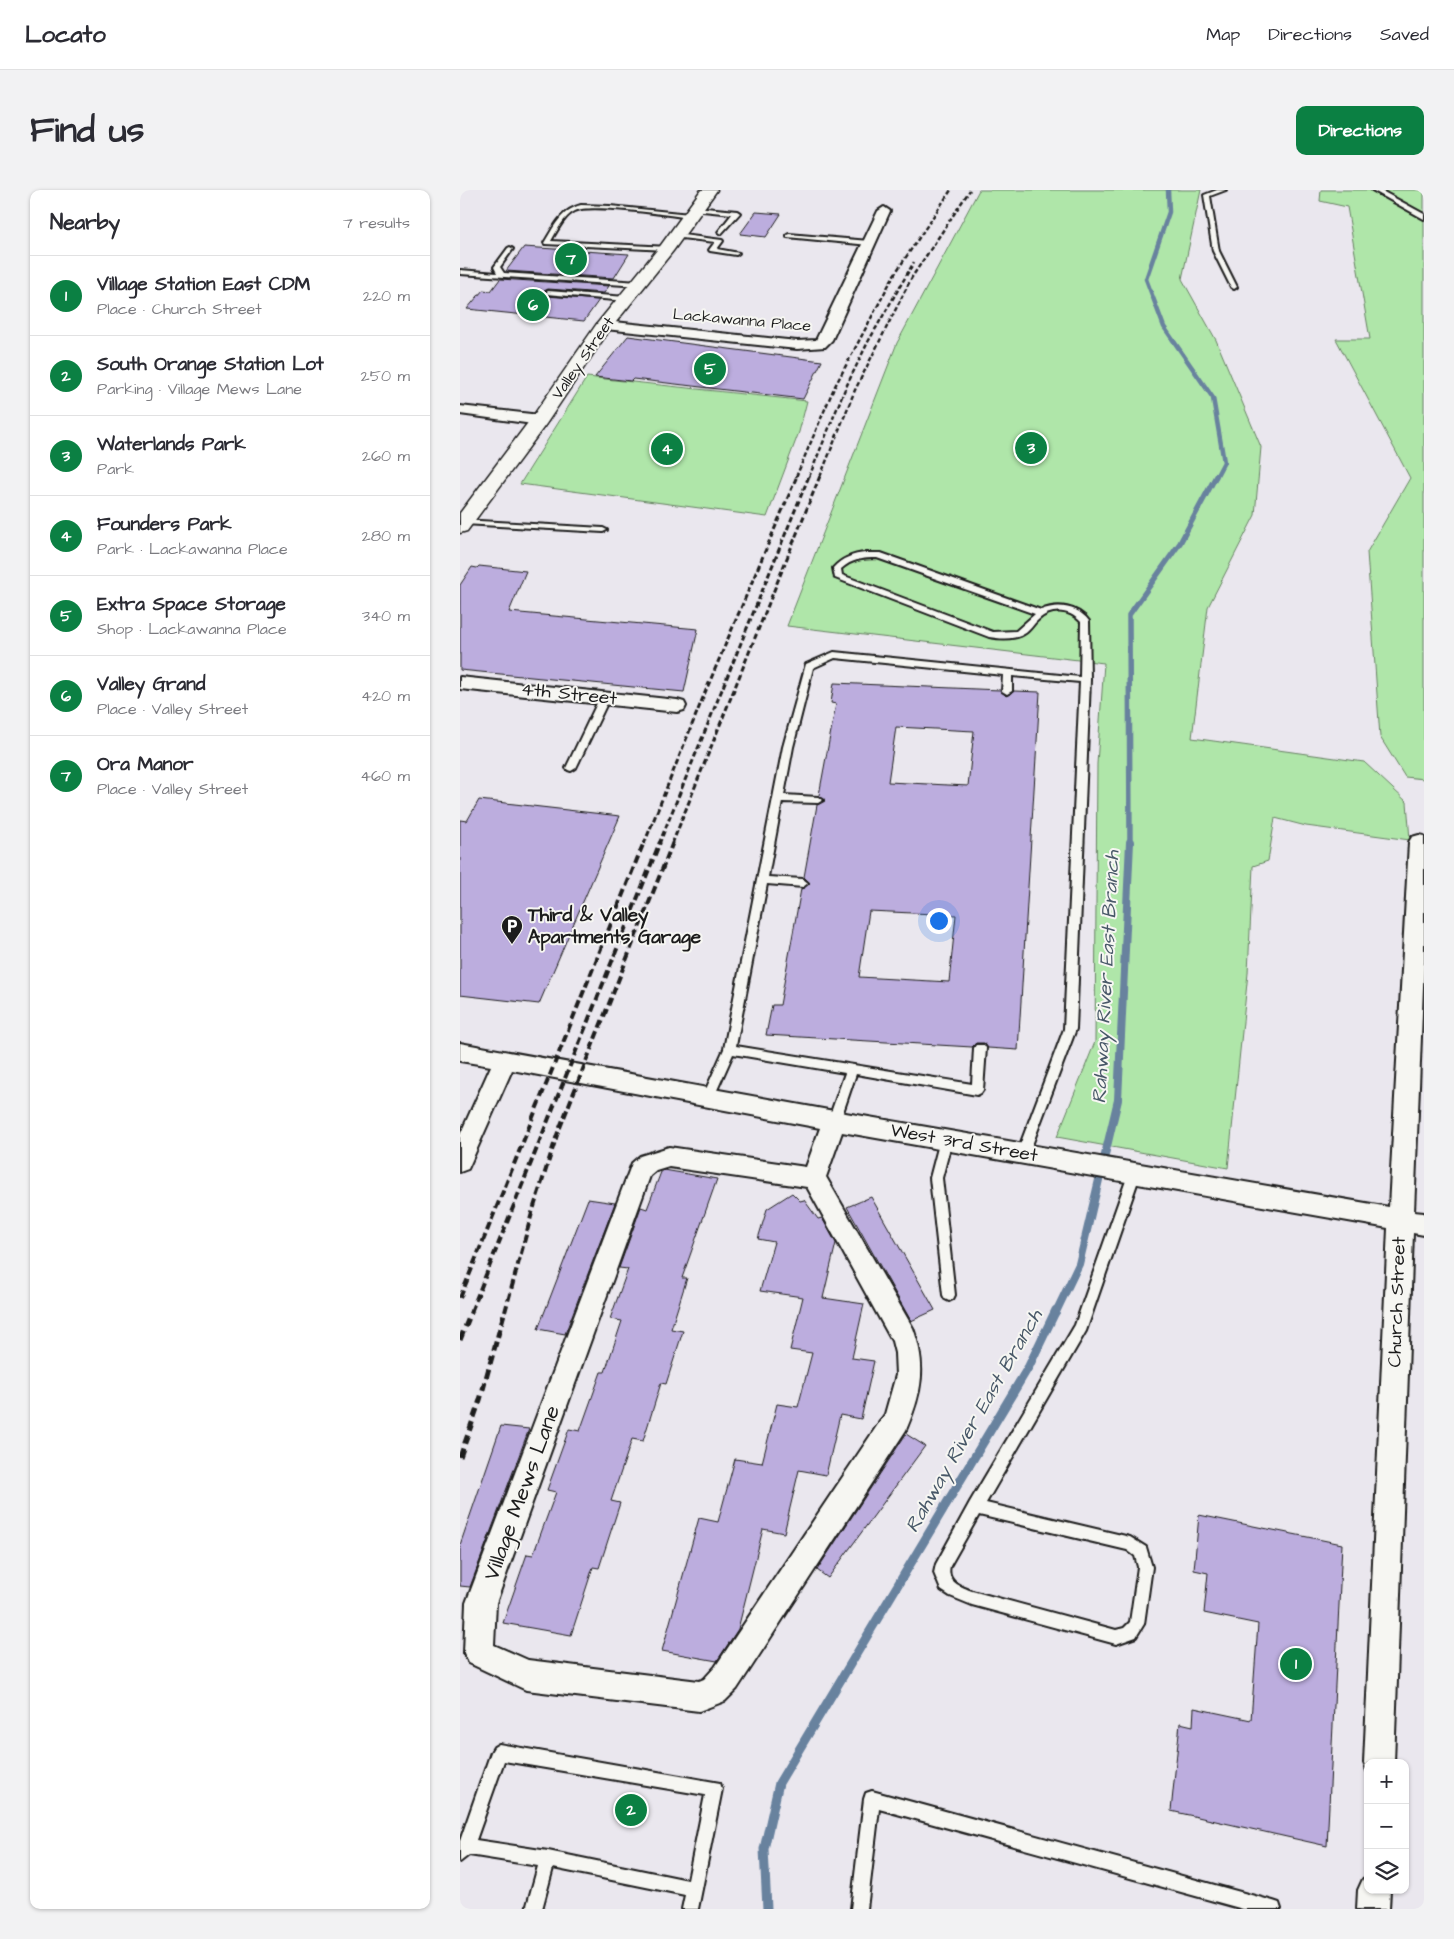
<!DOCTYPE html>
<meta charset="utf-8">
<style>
:root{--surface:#fff;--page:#f2f2f3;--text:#2b2b33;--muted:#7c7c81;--line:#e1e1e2;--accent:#0b8043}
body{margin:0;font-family:"Architects Daughter",sans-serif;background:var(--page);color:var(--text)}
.controls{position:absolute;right:15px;bottom:15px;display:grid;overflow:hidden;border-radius:10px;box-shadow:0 1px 4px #0004}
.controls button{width:45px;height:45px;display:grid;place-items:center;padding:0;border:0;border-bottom:1px solid var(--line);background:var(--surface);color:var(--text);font:25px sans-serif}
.you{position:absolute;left:478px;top:730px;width:18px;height:18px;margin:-12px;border:4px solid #fff;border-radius:50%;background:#1a73e8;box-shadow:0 0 0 8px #1a73e833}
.badge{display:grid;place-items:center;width:32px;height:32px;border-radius:50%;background:var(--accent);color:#fff;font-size:16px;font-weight:700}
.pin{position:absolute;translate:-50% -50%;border:2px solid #fff;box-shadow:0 1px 5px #0006}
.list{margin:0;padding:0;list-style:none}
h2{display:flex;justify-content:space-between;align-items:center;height:65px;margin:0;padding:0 20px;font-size:21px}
h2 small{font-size:16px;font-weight:400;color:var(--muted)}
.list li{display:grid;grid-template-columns:32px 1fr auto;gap:15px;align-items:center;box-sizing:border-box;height:80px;padding:0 20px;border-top:1px solid var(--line)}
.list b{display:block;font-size:19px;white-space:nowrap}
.list p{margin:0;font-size:16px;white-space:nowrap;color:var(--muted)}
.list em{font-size:16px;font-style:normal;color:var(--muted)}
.icon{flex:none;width:28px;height:28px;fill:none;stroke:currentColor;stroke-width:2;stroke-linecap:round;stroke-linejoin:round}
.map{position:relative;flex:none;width:964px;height:1719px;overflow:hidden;border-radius:10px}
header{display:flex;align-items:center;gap:30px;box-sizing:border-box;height:70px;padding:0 25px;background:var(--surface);border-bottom:1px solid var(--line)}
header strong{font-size:24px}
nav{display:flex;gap:28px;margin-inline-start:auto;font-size:18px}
.intro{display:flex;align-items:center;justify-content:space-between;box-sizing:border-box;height:120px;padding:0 30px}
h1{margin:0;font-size:35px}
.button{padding:12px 22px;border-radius:10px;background:var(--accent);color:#fff;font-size:18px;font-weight:700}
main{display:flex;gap:30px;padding:0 30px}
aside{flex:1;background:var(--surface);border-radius:10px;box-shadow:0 1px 4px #0004}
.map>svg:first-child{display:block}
.green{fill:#afe6a9;stroke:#668162}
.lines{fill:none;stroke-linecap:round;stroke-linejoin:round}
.stream-far3{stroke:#68829e;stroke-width:4.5}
.stream-far2{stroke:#68829e;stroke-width:5.5}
.stream-far1{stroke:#68829e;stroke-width:8}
.stream{stroke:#68829e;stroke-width:9}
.building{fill:#bcadde;stroke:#1c1c1c;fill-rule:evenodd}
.service-casing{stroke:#1c1c1c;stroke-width:4}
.minor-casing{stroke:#1c1c1c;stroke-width:4}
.secondary-casing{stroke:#1c1c1c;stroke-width:3}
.service{fill:#f6f6f2;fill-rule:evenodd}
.minor{fill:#f6f6f2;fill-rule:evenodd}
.secondary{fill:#f6f6f2;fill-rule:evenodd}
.rail-far3{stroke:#1c1c1c;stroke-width:2.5;stroke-dasharray:4.5 2.5;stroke-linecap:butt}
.rail-far2{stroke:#1c1c1c;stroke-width:3;stroke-dasharray:5.5 3;stroke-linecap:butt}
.rail-far1{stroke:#1c1c1c;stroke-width:4;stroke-dasharray:8 4;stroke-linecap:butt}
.rail{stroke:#1c1c1c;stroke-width:5;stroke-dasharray:9 5;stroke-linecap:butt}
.labels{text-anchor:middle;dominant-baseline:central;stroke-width:4;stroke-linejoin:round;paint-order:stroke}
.far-street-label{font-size:16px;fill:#1c1c1c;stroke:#f6f6f2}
.street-label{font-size:19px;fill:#1c1c1c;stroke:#f6f6f2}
.poi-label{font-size:19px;font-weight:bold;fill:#1c1c1c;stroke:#f6f6f2;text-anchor:start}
.water-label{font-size:20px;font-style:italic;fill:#485868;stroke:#f6f6f2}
.near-street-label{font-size:22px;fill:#1c1c1c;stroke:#f6f6f2}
</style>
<header>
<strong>Locato</strong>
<nav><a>Map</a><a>Directions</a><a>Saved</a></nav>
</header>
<div class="intro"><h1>Find us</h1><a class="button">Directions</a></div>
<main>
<aside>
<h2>Nearby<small>7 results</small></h2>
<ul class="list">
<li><span class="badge">1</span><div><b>Village Station East CDM</b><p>Place · Church Street</p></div><em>220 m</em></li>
<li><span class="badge">2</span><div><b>South Orange Station Lot</b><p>Parking · Village Mews Lane</p></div><em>250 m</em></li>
<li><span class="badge">3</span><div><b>Waterlands Park</b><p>Park</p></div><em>260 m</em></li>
<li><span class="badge">4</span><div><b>Founders Park</b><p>Park · Lackawanna Place</p></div><em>280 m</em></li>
<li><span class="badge">5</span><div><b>Extra Space Storage</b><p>Shop · Lackawanna Place</p></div><em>340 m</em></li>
<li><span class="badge">6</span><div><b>Valley Grand</b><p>Place · Valley Street</p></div><em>420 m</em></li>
<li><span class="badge">7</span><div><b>Ora Manor</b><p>Place · Valley Street</p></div><em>460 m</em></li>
</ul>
</aside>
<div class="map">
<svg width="964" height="1719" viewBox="0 0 964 1719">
<rect width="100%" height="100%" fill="#eae7ee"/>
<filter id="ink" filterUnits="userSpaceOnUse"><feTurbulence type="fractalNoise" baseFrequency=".02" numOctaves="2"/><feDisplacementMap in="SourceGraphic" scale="10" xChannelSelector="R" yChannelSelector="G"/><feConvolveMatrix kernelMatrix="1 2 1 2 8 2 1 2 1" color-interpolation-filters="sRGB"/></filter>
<g filter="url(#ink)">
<!-- green -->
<g class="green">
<polygon points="519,0 741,0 722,89 756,150 801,257 795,325 748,417 732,548 904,572 947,612 950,650 846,636 815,628 808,671 793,676 788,783 768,978 597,947 635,852 637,574 644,473 327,436 437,153"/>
<polygon points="861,0 964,0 964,589 945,587 920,547 907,362 950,288 876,149 910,149 887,17 860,11"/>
<polygon points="127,187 347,211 339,242 307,327 60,294"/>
</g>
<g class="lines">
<!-- stream-far3 -->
<polyline class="stream-far3" points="708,0 709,22 686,89 704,137 753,208 764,272 756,287"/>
<!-- stream-far2 -->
<polyline class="stream-far2" points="670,654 669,425 720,353 756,286"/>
<!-- stream-far1 -->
<polyline class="stream-far1" points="596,1122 619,1074 658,910 670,652"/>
<!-- stream -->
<polyline class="stream" points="307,1719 304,1659 319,1593 569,1176 596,1120"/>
</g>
<!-- building -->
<g class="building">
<polygon points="296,22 321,24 306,47 280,44"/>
<polygon points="64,57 169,64 154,88 46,81"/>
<polygon points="40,89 149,96 144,103 88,99 84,101 86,106 139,110 124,131 7,119 23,100 31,101"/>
<polygon points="168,146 362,171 343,209 173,189 171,191 135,187"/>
<polygon points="19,376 66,381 49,422 238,439 224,502 0,480 0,395 12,377 17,378"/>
<path d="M374,493L540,500L546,506L554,501L580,502L558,860L528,858L524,853H516L512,857L306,845L312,815H320L341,699L350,693L344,687L357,615L365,611L359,605L376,514L371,513ZM436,537L514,541L508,596L428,592ZM409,721L496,725L489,792L399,787Z"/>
<polygon points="19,610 160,626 79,814 0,805 0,630 7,631"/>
<polygon points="204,980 257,989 222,1088 227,1088 211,1139 223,1141 206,1194 201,1193 183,1251 172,1249 151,1311 160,1313 139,1378 133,1377 111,1445 43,1433 67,1364 73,1365 96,1302 87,1300 109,1239 120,1241 141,1182 145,1182 162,1131 150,1129 168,1079 159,1078 181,1017 187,1019 201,982"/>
<polygon points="332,1003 340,1011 344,1010 358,1029 362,1028 376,1053 363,1108 404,1114 392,1168 414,1171 401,1229 380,1225 366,1285 339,1280 324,1343 303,1339 278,1439 257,1471 202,1461 239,1328 258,1332 275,1269 302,1273 317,1214 338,1217 352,1163 330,1160 343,1107 300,1101 314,1052 298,1049 307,1019"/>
<polygon points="411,1007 475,1120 451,1131 387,1017"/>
<polygon points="128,1009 155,1013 105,1144 78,1139"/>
<polygon points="41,1236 69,1239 10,1397 0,1396 0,1355"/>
<polygon points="446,1244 465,1256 368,1388 357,1380"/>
<polygon points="739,1325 882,1354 867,1656 711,1621 720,1533 733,1536 734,1518 791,1530 798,1434 744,1423 748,1383 734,1380"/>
</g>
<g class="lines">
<!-- service casing -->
<g class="service-casing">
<g id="service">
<polygon points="757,0 766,0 750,6 759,61 777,97 774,99 771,97 753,61 744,5"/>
<polygon points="912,0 920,0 964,24 964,29"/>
<path d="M121,15L150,16L230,24L233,26L230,28C209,25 130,13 115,21C104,26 97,41 91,51L209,57V59L207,60L85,54L84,53C94,37 101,20 121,15Z"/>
<polygon points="235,17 277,21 280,23 261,44 258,42 272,24 233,20 232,19"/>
<polygon points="215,44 262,50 263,51 257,59 279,63 276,65 250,61 249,60 255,52 213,47 213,45"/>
<polygon points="329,44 409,51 412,53 409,55 327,47 327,45"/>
<polygon points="50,57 53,59 40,77 44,83 179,92 182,94 179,96 0,84 0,80 37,83 34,77 48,58"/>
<polygon points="88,101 166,107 169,109 166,111 86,104 85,103"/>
<polygon points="1,330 143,338 147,340 143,342 4,334 0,332"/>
<path d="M406,363H421L581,420C598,413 618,416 629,431L630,490L616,839L569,963L567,966L563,968L559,966L557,963L604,839L620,492L552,486V501L547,504L542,501L543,485L375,468L353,478L333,557L324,605L358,607L363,610L358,613L322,612L308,687L343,689L348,693L343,697L307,694L276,856L512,894L514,858L516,855H524L526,858L523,900L521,903L517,905L396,884L380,931L378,934H370L368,931L385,883L273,864L253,909H245L243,906L264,859L323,557L346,474L374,462L620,487L621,432C609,419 591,418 578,430C573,434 570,441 564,444C554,450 540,449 529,447L375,388L373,378C382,368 393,364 406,363ZM417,368L575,424L556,441L533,442L382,385L381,379C392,369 403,368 417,368Z"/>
<polygon points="145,504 150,507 116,578 111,581 108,580 106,578 140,507"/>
<polygon points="486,945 490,947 492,950 482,988 495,1105 493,1109 489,1111 485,1109 483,1105 470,988 480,950 482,947"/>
<path d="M675,977L679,978L681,982L626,1141L526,1313L670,1347L686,1357L692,1377L684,1434L676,1447L656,1454L512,1415L490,1406L481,1400L474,1383L476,1374L510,1312L615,1135L669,982L671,978ZM519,1325L667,1360L675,1366L678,1377L670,1432L664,1438L656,1440L512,1401C500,1396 486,1392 490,1376Z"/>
<path d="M39,1554L260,1593L262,1599L238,1719H222L225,1705L93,1678L82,1719H66L78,1676L9,1665L0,1672V1651L31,1562L34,1557ZM44,1571L245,1605L228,1690L88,1661L16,1650Z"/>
<polygon points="412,1601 813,1711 819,1713 821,1719 783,1719 419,1619 407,1719 391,1719 404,1609 406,1603"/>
</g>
</g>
<!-- minor casing -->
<g class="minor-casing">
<g id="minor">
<polygon points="424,17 430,21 372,150 365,157 337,159 145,139 138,135 145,131 337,151 356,150 418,21"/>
<polygon points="0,216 80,225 85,227 88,230 85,233 80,235 0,224"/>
<polygon points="0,487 217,510 224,512 226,516 224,520 217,522 0,499"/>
<path d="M959,645L964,646V772L954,1022L964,1023V1045L953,1043L934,1573H908V1583L904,1573L928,1038L382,942L366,987L453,1138C467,1176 462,1203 446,1240L277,1499L265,1511L239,1521L66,1500L9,1473L4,1463L6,1413L172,973L180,966L209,957L346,977L360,938L52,880L8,979L0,982V945L31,876L0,871V853L374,921L929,1017L949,652L952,647ZM209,977L347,997L432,1151L435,1163L436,1185L425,1224L255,1477L244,1489L239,1491L68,1470L34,1455L36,1413L190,986L196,981Z"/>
<polygon points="908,1686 908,1700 930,1700 929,1719 897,1719 898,1700 903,1689"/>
</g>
</g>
<!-- secondary casing -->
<g class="secondary-casing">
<polygon id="secondary" points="241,0 257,0 213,61 148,142 86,234 7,341 0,343 0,323 73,226 136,135 201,55"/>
</g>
<!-- service -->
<use href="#service" class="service"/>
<!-- minor -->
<use href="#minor" class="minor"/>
<!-- secondary -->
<use href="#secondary" class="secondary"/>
<!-- rail-far3 -->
<g class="rail-far3">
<polyline points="336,287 374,198 434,85 491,0"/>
<polyline points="349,287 385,199 408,152 454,72"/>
<polyline points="360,287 395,200 452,87 510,0"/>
</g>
<!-- rail-far2 -->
<g class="rail-far2">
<polyline points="184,654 244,505 337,286"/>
<polyline points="199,654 349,286"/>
<polyline points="212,654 360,286"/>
</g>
<!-- rail-far1 -->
<g class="rail-far1">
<polyline points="0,1108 184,652"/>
<polyline points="11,1122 200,652"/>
<polyline points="45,1122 72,1023 97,945 213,652"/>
</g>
<!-- rail -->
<g class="rail">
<polyline points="0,1150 12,1120"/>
<polyline points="0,1267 20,1210 45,1120"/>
</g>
</g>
</g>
<!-- icons -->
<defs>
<g id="parking-pin" transform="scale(1.125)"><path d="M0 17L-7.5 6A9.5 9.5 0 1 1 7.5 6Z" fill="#1c1c1c" stroke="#f6f6f2"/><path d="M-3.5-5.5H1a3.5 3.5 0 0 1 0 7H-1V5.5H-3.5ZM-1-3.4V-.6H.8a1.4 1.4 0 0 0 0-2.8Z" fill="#fff"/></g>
</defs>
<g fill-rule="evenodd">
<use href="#parking-pin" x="52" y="736"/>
</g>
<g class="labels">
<!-- far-street labels -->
<g class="far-street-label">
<text transform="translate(282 130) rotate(5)">Lackawanna Place</text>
<text transform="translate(123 168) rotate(-55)">Valley Street</text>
</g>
<!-- street labels -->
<g class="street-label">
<text transform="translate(109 504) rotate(6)">4th Street</text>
<text transform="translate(504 953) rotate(10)">West 3rd Street</text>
<text transform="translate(937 1112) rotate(-88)">Church Street</text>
</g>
<!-- poi labels -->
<g class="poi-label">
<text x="68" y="725">Third &amp; Valley<tspan x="68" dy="22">Apartments Garage</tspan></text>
</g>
<!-- water labels -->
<g class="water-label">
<text transform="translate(646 787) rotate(-87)">Rahway River East Branch</text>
<text transform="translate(514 1231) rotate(-60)">Rahway River East Branch</text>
</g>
<!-- near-street labels -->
<g class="near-street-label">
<text transform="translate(62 1303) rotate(-70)">Village Mews Lane</text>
</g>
</g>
</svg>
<div class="controls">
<button>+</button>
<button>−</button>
<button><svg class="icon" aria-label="layers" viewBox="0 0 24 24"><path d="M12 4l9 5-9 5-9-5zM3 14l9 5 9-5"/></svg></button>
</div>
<div class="you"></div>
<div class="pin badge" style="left:836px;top:1474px">1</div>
<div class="pin badge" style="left:171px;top:1620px">2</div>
<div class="pin badge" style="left:571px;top:258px">3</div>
<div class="pin badge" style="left:207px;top:259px">4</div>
<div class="pin badge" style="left:250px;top:179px">5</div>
<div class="pin badge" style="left:73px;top:115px">6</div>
<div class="pin badge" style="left:111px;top:69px">7</div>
</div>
</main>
